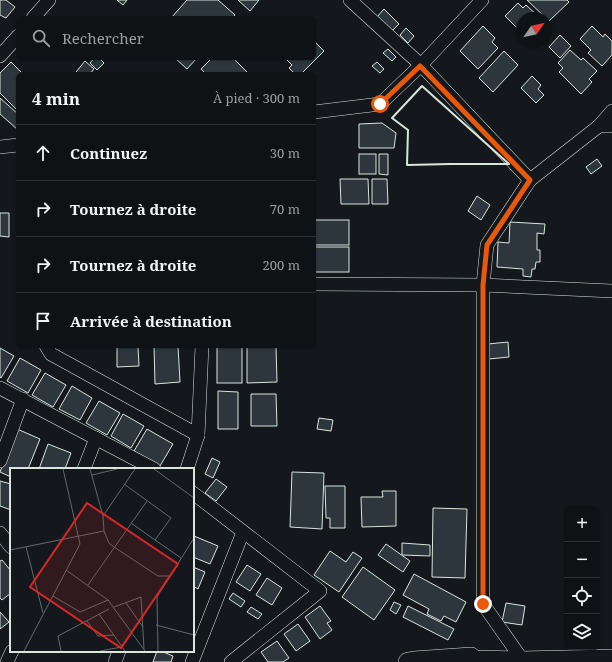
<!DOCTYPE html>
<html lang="fr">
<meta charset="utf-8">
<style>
:root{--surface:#0f1215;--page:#1d2022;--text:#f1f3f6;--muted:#9b9ea0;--line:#2f3234}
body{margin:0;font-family:"Noto Serif",serif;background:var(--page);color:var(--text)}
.controls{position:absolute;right:12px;bottom:12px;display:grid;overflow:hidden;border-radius:6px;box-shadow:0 1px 3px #0004}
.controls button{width:36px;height:36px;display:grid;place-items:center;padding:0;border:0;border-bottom:1px solid var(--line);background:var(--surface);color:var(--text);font:20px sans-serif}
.compass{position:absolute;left:516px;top:12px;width:36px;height:36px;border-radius:50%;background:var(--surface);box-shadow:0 1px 3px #0004;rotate:56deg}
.stop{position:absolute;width:12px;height:12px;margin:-9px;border:3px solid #ea580c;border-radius:50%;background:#fff}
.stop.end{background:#ea580c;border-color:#fff;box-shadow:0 1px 4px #0008}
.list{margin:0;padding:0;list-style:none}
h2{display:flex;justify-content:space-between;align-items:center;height:52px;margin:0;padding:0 16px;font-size:17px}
h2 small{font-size:13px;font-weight:400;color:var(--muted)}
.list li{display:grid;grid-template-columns:26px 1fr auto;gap:12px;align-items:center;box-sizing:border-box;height:56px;padding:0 16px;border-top:1px solid var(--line)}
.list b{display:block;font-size:15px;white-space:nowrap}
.list em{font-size:13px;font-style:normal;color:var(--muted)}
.icon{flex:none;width:22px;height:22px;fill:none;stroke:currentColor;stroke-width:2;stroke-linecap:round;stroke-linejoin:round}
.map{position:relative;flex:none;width:612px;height:662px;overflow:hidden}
.search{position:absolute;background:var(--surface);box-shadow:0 1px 3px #0004;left:16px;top:16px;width:300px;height:44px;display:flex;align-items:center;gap:10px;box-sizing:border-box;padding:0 14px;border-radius:6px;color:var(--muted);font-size:15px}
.panel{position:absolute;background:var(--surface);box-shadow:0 1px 3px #0004;left:16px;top:72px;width:300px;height:276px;border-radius:6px}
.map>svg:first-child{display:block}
.building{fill:#2c363c;stroke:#d8e6dc}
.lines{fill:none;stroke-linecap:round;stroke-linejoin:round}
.street-casing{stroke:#d8e6dc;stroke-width:14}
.secondary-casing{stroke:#d8e6dc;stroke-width:20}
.street{stroke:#14181c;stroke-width:13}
.secondary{stroke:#14181c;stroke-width:19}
.wall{stroke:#d8e6dc;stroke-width:2}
.route{stroke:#ea580c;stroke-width:5}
.inset-road{fill:none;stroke:#626a69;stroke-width:1}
.view{fill:#d62828;fill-opacity:0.15;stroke:#d62828;stroke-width:2}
.inset-edge{fill:none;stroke:#d8e6dc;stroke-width:2}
</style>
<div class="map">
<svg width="612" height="662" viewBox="0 0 612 662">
<rect width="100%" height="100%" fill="#14181c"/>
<!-- building -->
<g class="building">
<polygon points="0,0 6,0 15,7 6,18 0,15"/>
<polygon points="117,0 127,0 123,5"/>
<polygon points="187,0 218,0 235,15 232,18 171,18"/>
<polygon points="238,0 259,0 250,11"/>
<polygon points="527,0 567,0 569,2 549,21"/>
<polygon points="518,3 523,8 526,5 540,18 522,18 522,33 505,16"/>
<polygon points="384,9 399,24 392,31 377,17"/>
<polygon points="483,26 495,38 492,42 498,48 478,69 460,51"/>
<polygon points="592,26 603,37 605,34 612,41 612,55 602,66 588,53 591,50 580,39"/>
<polygon points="406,28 414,36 408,43 400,35"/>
<polygon points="560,35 571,46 560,58 549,47"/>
<polygon points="314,41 324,51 301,74 295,74 289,68 292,65 285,58 314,58"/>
<polygon points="388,49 396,57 392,61 383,53"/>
<polygon points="570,50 581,60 583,58 597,71 589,79 592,82 581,94 559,72 563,68 558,63"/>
<polygon points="504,51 518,65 493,92 479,78"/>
<polygon points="94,58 99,58 104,63 97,70 90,63"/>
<polygon points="175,58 197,58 187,69"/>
<polygon points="212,58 233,58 248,73 247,74 206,74 201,69"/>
<polygon points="85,61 94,69 90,74 79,74 76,72"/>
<polygon points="11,62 23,74 18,74 18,111 0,93 0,73"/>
<polygon points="377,62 384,69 380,73 372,66"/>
<polygon points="532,76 541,85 538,89 544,95 536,103 521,88"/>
<polygon points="0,98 18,114 18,130 0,114"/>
<polygon points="382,123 396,133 394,148 359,148 359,124"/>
<rect x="359" y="154" width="17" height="20"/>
<polygon points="379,154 388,154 388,175 379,174"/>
<polygon points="597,159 602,166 591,174 586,167"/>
<polygon points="340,179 368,179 369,204 341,204"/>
<polygon points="372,179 387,179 388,204 372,204"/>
<polygon points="477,196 490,205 481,220 468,211"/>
<polygon points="0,213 9,213 9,237 0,236"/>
<rect x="314" y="220" width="35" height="25"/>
<polygon points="510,222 545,224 544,234 537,233 537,250 540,250 540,262 536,262 535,269 532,269 531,277 523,276 523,269 497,267 498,242 509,243"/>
<rect x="314" y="247" width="35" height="25"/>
<polygon points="508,342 509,357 489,359 488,344"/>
<polygon points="117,346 138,346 139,366 117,367"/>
<polygon points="154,346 178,346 180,382 155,384"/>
<rect x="217" y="346" width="25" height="37"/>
<polygon points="247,347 276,347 277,382 247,383"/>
<polygon points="0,348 14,356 1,378 0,377"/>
<polygon points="20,358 41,370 28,393 7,381"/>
<polygon points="45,373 66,385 53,407 32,395"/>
<polygon points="72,386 92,398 80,420 59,409"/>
<polygon points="218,391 238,392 238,429 218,429"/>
<polygon points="251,394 276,394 277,426 251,426"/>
<polygon points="99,401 120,413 107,435 86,423"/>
<polygon points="123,414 144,426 131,448 111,436"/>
<polygon points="319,418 333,420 331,431 317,429"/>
<polygon points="17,429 40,439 28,469 11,469 11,477 0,472"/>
<polygon points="147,429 173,444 160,466 134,451"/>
<polygon points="48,444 71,453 65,469 39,469"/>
<polygon points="212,458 220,462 213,478 205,474"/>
<polygon points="292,472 324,473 322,529 290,527"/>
<polygon points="216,479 227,487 216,501 205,493"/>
<polygon points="0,481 11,484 11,510 0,506"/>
<polygon points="325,486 345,486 345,528 330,528 330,518 326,518"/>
<polygon points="382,491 396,491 396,526 362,527 361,497 383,497"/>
<polygon points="433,508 467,509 465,578 432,577"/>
<polygon points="194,536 218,546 210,564 193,557 193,540"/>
<polygon points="402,543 430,545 430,556 402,555"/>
<polygon points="386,544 410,561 403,572 378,555"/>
<polygon points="330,551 346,562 353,552 362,558 339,592 314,575"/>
<polygon points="2,560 11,571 11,593 2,600 0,598 0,561"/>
<polygon points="247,565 261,574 250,591 236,582"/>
<polygon points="193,567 205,572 198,589 193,586"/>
<polygon points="363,567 395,590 374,620 342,597"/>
<polygon points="414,574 466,602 456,622 444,616 441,621 427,614 429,609 403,595"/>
<polygon points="267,578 282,588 272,605 256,595"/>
<polygon points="233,593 245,601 241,607 229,599"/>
<polygon points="394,602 401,605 396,614 390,610"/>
<polygon points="506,603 525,606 522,625 502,622"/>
<polygon points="320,606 331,621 327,623 332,630 320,639 305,617"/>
<polygon points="408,606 454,629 448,640 403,617"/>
<polygon points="251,607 262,614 258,619 247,612"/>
<polygon points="0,612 9,622 0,629"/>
<polygon points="298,624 310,641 296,651 284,634"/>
<polygon points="277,641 289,658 283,662 268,662 261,652"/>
<polygon points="157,651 161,651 173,656 171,662 153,662"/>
</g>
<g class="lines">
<!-- street casing -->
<g class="street-casing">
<g id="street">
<polyline points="350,0 421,65 530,180"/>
<polyline points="33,18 49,0"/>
<polyline points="0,56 18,36"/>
<polyline points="314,112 380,104 421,65 482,0"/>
<polyline points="599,126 612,111"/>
<polyline points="0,147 18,145"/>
<polyline points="314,284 483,285 612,291"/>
<polyline points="46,346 51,354 198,435"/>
<polyline points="0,388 154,469"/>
<polyline points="0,461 23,399"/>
<polyline points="84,469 96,438"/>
<polyline points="187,469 198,435 202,346"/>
<polyline points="193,493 320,591 231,662"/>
<polyline points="0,533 11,547"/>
<polyline points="471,657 521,658 612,656"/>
<polyline points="521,658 483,604 483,285 487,245 530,180 599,126 612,126"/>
<polyline points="7,662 12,651"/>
<polyline points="115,662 119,651"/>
<polyline points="192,662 243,532"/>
</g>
</g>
<!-- secondary casing -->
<g class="secondary-casing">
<polyline id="secondary" points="408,662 414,661 471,657"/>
</g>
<!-- street -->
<use href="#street" class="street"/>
<!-- secondary -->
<use href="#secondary" class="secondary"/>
<!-- wall -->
<polygon class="wall" points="422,86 509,164 450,164 407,165 408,130 392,118"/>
</g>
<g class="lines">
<!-- route -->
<polyline class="route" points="380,104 420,66 530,180 487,245 483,285 483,604"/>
</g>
<!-- overview -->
<g transform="translate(10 468)">
<rect width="184" height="184" fill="#14181c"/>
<path class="inset-road" d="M80,1L93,48M125,1L93,48L94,63L99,75L104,79L148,108H159M144,1L184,30M82,7L107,1M114,16L161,50L145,72L121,55M145,72L171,90M16,79L33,145M0,82L94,63M56,102L98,132L135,183M78,117L137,33M43,128L70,144L98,132M116,135L133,159M104,139L131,129L134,181M89,146L115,183M77,153L88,168L104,167M146,157L184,167M14,183L70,76L53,1M51,183L48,168L99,141M90,183L112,179M148,183L147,129L184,70"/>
<path class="view" d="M77,35L168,96L111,180L20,119Z"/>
<rect width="184" height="184" class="inset-edge"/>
</g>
</svg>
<div class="controls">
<button>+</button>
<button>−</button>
<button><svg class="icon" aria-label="locate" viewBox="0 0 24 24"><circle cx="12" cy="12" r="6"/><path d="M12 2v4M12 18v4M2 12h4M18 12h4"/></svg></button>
<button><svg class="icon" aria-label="layers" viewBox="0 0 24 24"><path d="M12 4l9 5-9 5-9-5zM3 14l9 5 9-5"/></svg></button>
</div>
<svg class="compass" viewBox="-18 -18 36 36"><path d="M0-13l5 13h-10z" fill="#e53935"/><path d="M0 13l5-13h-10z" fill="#9b9ea0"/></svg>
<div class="stop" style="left:380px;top:104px"></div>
<div class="stop end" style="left:483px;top:604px"></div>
<div class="search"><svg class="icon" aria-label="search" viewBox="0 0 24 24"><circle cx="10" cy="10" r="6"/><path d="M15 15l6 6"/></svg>Rechercher</div>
<section class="panel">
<h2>4 min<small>À pied · 300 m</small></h2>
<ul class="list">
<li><svg class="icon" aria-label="ahead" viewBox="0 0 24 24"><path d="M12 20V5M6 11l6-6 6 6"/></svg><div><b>Continuez</b></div><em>30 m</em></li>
<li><svg class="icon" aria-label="right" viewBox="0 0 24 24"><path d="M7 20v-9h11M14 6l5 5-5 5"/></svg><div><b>Tournez à droite</b></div><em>70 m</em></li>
<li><svg class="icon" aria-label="right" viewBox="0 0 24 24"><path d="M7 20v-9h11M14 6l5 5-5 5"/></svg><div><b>Tournez à droite</b></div><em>200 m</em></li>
<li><svg class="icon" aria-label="arrive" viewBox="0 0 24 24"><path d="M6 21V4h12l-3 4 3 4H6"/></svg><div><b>Arrivée à destination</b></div></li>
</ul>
</section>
</div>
